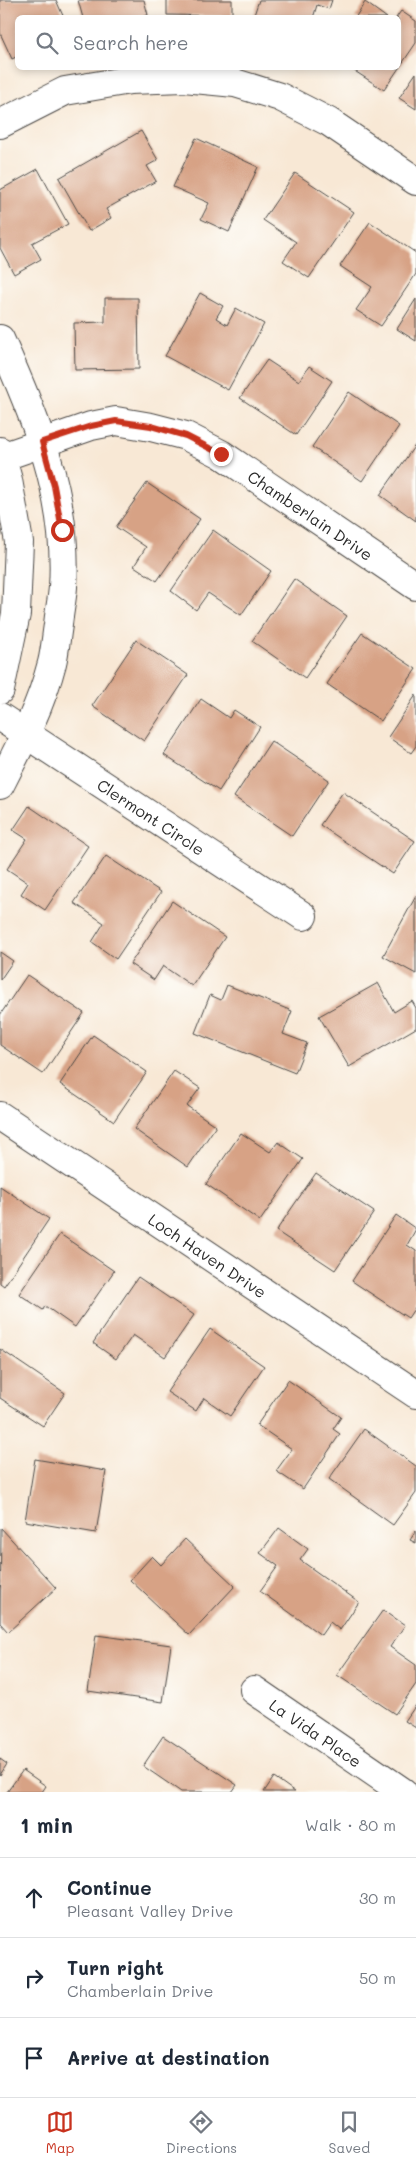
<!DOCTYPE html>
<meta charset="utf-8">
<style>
:root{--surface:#fff;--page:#f6f6f7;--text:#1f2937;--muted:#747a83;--line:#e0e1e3;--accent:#c8321e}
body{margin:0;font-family:Mali,sans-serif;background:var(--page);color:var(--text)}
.stop{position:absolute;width:15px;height:15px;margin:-11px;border:4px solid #c8321e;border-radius:50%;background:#fff}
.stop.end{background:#c8321e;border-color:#fff;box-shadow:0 1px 5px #0008}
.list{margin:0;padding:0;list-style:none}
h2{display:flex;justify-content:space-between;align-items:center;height:65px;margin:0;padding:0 20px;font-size:21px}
h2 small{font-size:16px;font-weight:400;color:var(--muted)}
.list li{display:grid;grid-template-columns:32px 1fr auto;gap:15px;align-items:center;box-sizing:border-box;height:80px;padding:0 20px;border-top:1px solid var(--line)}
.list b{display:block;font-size:19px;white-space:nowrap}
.list p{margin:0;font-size:16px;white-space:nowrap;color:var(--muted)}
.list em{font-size:16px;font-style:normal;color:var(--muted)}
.icon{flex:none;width:28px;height:28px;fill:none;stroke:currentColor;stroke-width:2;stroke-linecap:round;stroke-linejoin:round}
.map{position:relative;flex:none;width:416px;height:1792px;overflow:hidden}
.search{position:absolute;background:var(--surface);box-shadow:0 2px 8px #0003;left:15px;right:15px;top:15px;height:55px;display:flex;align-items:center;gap:12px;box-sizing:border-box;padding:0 18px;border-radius:8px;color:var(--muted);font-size:19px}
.sheet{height:305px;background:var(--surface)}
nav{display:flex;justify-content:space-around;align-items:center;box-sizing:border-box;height:70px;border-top:1px solid var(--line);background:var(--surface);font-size:14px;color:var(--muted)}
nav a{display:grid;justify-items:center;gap:2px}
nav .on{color:var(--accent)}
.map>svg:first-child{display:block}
.building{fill:#d7a285}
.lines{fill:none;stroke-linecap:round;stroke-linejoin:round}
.minor-casing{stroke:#4a4744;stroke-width:30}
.minor{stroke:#fff;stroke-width:28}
.route{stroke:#c8321e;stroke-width:6}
.labels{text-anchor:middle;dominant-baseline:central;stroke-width:5;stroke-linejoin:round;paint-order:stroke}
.street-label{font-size:16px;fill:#2b2b2b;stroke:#fdfcf7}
</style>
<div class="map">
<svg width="416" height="1792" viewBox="0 0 416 1792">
<rect width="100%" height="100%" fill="#fdfcf7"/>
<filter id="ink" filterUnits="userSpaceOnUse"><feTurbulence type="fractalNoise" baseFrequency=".02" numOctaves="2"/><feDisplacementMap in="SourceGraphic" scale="10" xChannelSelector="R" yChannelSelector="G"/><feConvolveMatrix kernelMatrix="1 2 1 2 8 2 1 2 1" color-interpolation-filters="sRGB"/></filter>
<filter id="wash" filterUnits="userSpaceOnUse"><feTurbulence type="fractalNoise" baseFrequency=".0096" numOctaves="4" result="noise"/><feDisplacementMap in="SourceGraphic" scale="20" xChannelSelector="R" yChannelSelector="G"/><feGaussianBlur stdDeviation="1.12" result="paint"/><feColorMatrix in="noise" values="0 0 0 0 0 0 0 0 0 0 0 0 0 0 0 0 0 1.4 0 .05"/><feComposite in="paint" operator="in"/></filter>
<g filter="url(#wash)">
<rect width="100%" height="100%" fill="#f8e8d5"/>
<g id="blocks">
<!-- building -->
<g class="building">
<polygon points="0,0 56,0 64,18 18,18 18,56 12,59 0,33"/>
<polygon points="78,0 144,0 148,15 139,18 83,18"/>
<polygon points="167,0 232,0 232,16 167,15"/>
<polygon points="259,0 332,0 329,9 317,5 313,18 253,18"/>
<polygon points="365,2 387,18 355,18"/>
<polygon points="401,11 416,21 416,43 384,90 350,68 398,68 398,18 396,18"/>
<polygon points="416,73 416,109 399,98"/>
<polygon points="141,131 158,160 147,166 156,181 106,209 111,218 89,231 59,178"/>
<polygon points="196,138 258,167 229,232 201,219 209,203 173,187"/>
<polygon points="38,169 68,224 32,243 41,259 14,274 0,248 0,190"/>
<polygon points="295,173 354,212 309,278 283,261 296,242 263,220"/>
<polygon points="370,222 416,253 416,274 381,326 356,310 372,287 340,266"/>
<polygon points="200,293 223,306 216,318 227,325 236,308 264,324 228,390 165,356"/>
<polygon points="105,298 138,298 139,369 75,370 74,323 105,322"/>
<polygon points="416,299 416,341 397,329"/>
<polygon points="267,360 299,381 309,366 332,381 296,435 240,398"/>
<polygon points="349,392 399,426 362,481 312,447"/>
<polygon points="416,444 416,521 380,495"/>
<polygon points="147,483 200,519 157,581 134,566 146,547 116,527"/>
<polygon points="213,530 271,571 241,615 208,593 196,610 171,591"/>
<polygon points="294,579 347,616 305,678 252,641"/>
<polygon points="362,633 416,669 381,721 327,684"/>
<polygon points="136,640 188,675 144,741 92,706"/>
<polygon points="416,695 416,746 411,753 388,737"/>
<polygon points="201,699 229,718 234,710 260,727 219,791 164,755"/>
<polygon points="271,741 329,780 292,836 234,797"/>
<polygon points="343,792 415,841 393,874 320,825"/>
<polygon points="29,806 88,846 45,910 21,894 28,883 7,869 27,839 13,830"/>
<polygon points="106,856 161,892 116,959 92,942 104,923 74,903"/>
<polygon points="416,896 416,974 383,956"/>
<polygon points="172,901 225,937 192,986 163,966 154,980 130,964"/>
<polygon points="0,952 13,961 0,980"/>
<polygon points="27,975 84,1013 43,1074 0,1045 0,1015"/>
<polygon points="378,983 394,1012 412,1001 416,1008 416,1028 349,1067 319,1016"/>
<polygon points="227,985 292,1011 283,1034 307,1043 295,1073 195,1033 210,995 221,1000"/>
<polygon points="93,1035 147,1072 114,1121 60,1084"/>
<polygon points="174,1071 200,1088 187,1106 216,1126 188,1167 134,1129"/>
<polygon points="241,1133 270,1152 278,1142 303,1159 260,1221 206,1184"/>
<polygon points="316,1173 374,1212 335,1270 276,1231"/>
<polygon points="0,1186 49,1219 4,1286 0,1283"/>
<polygon points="396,1215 416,1229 407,1245 416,1251 416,1306 408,1318 352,1281"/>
<polygon points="60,1234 114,1271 75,1327 45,1306 43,1310 19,1294"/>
<polygon points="138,1277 194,1315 165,1357 133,1335 116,1359 93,1343"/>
<polygon points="210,1329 264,1366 230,1416 204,1398 196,1411 167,1392"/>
<polygon points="0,1349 65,1393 43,1426 0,1398"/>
<polygon points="288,1380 341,1417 333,1429 340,1434 303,1489 276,1471 292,1449 257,1425"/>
<polygon points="364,1429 416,1466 416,1493 393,1525 329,1479"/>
<polygon points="35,1459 106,1471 96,1533 25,1521"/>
<polygon points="1,1528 56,1588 8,1632 0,1623"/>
<polygon points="279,1528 308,1549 300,1560 359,1602 340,1630 330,1622 321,1635 260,1591 278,1566 260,1553"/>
<polygon points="416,1531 416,1543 410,1540"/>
<polygon points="185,1539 235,1586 189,1635 130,1580 152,1556 161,1565"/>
<polygon points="383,1610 405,1625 390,1647 416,1665 416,1684 395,1714 337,1675"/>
<polygon points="96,1635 171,1645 163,1702 88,1691"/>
<polygon points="416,1705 416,1728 405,1721"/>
<polygon points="163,1736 237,1785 232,1792 181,1792 143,1766"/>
<polygon points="0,1759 7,1764 0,1775"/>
<polygon points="23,1770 46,1786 42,1792 7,1792"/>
<polygon points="274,1777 295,1792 264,1792"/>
</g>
</g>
</g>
<g filter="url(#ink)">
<use href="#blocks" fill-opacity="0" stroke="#4a4744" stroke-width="1"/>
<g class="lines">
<!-- minor casing -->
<g class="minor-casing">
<g id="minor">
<polyline points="0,124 65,91 130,80 184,78 235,83 280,97 329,122 416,181"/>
<path d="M0,339C36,418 69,499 63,587C62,600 59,613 58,625C56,637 55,651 52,663C41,706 20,746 0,785"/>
<polyline points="0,451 8,480 19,542 16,614 0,690"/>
<path id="s1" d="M2,457L91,426L116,421L151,427L186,436L221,454L416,586"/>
<path id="s2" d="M0,717L303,916"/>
<path id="s3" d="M0,1116L416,1394"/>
<path id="s4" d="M254,1690L403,1792"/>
</g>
</g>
<!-- minor -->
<use href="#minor" class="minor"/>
</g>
</g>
<g class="lines" filter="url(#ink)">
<!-- route -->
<polyline class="route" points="62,530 54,486 42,442 91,426 116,421 151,426 186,436 221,454"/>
</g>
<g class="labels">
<!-- street labels -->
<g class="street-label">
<text stroke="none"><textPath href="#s1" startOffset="339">Chamberlain Drive</textPath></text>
<text stroke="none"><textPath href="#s2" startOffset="181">Clermont Circle</textPath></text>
<text stroke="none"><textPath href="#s3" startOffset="250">Loch Haven Drive</textPath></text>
<text stroke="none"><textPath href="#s4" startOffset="75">La Vida Place</textPath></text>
</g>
</g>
</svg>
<div class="stop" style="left:62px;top:530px"></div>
<div class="stop end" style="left:221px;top:454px"></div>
<div class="search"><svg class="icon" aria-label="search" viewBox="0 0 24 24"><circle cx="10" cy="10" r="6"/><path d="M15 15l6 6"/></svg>Search here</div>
</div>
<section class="sheet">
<h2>1 min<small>Walk · 80 m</small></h2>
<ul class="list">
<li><svg class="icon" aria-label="ahead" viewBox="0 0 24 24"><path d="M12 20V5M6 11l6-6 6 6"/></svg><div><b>Continue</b><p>Pleasant Valley Drive</p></div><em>30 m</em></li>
<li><svg class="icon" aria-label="right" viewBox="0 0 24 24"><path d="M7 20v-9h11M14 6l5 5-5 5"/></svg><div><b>Turn right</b><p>Chamberlain Drive</p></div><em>50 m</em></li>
<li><svg class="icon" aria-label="arrive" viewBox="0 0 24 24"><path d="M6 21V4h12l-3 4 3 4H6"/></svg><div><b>Arrive at destination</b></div></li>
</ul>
</section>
<nav>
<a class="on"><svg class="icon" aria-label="map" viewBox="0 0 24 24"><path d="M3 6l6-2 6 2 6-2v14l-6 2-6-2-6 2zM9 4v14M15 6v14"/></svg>Map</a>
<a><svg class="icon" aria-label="directions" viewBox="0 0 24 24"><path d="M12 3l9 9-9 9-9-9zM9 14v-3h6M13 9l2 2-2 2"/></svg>Directions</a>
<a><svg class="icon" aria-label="saved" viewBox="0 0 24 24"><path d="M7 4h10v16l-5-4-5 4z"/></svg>Saved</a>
</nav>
